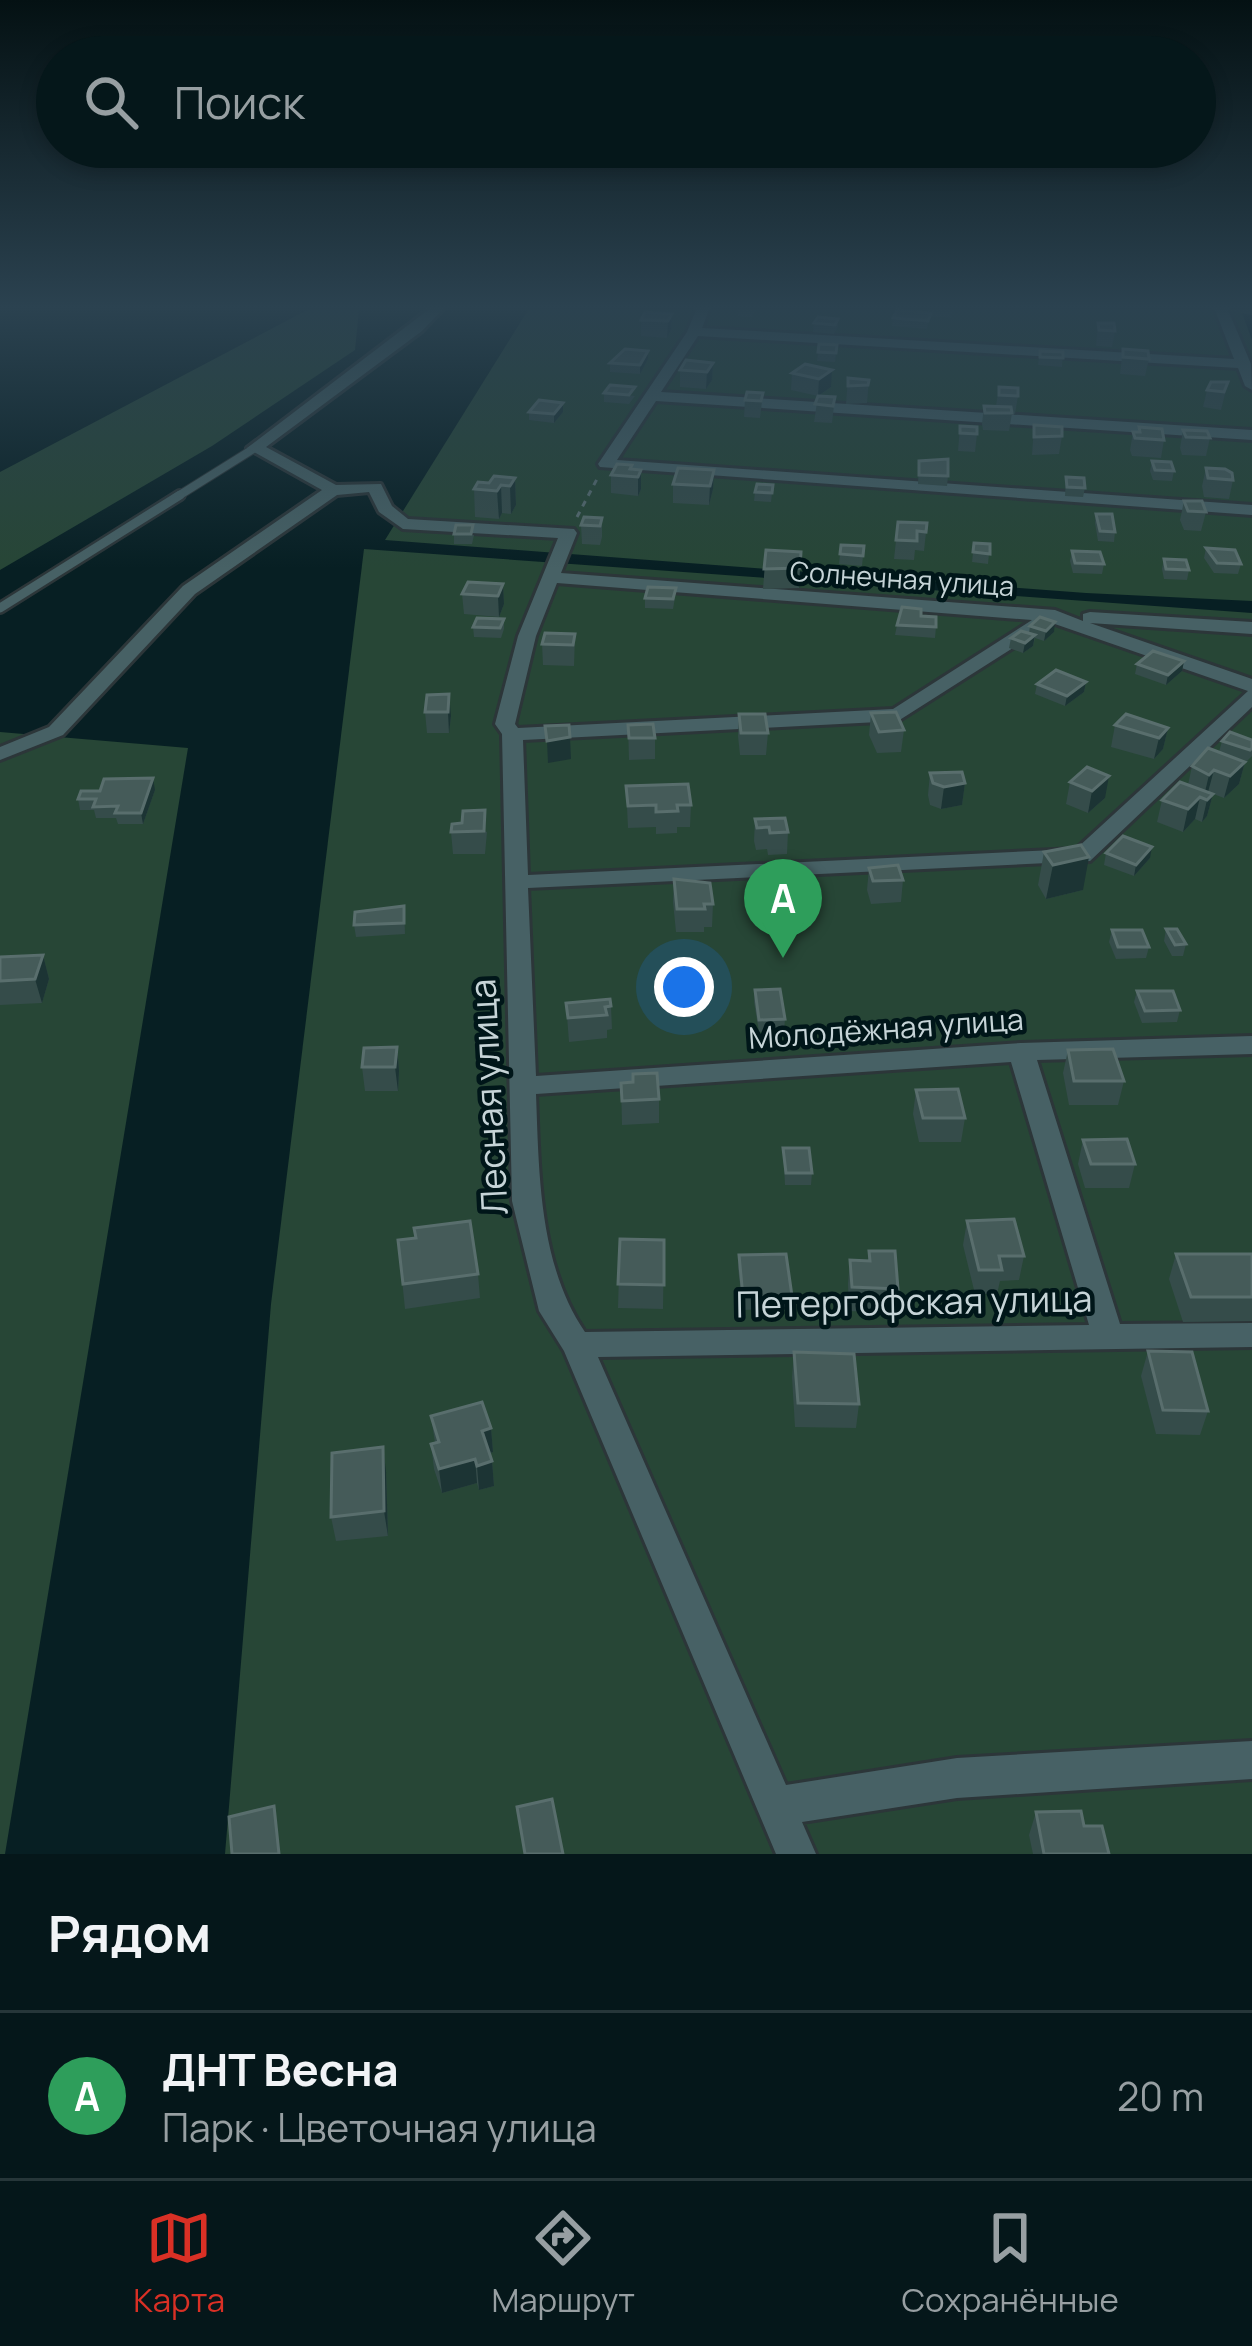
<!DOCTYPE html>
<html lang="ru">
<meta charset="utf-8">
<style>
:root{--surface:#05171a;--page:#0e2023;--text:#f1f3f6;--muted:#979fa2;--line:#263639;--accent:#d93025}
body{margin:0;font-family:Manrope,sans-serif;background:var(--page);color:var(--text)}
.you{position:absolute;left:684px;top:987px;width:42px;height:42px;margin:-30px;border:9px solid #fff;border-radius:50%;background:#1a73e8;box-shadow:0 0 0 18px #1a73e833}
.badge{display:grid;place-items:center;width:78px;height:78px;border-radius:50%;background:var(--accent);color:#fff;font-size:39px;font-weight:700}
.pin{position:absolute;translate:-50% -99px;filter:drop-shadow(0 3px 6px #0008)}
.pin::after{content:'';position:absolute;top:63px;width:42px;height:36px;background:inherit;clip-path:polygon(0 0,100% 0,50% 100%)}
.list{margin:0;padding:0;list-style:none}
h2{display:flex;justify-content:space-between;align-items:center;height:156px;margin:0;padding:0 48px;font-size:51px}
h2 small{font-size:39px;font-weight:400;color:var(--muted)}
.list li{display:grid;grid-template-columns:78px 1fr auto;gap:36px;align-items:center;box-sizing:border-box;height:168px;padding:0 48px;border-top:3px solid var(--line)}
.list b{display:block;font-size:45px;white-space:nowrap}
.list p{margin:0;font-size:39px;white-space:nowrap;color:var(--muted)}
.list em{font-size:39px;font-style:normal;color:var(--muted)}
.icon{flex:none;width:66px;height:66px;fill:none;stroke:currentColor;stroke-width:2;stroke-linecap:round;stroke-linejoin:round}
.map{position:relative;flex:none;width:1252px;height:1854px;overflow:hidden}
.search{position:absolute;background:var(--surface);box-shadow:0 6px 18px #0003;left:36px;right:36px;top:36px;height:132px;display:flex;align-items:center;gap:30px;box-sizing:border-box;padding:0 42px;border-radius:66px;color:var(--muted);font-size:45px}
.sheet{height:324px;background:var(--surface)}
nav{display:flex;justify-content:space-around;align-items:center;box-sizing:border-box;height:168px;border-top:3px solid var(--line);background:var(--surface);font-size:33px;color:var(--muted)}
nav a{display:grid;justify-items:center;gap:6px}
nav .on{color:var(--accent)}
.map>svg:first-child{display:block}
.green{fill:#274636}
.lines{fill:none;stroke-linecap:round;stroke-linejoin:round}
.service-far1-casing{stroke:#2c3639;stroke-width:10}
.service-casing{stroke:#2c3639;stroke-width:14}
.minor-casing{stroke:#2c3639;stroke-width:6}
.path{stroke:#586c70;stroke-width:3;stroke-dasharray:6 6;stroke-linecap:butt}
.service-far1{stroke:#476165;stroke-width:8}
.service{stroke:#476165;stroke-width:9}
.minor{fill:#476165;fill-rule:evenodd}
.wall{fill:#354c4a}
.shaded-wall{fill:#1c3434}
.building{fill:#455b59;stroke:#596e6d;stroke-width:3}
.labels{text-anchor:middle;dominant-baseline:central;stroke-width:9;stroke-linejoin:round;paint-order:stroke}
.far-street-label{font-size:27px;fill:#c6d4d7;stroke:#001619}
.street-label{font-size:30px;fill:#c6d4d7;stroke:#001619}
.near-street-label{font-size:36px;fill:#c6d4d7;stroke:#001619}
</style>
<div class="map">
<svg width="1252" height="1854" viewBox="0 0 1252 1854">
<rect width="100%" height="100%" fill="#071f23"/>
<!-- green -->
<g class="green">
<polygon points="307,310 359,310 355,350 212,446 0,570 0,472"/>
<polygon points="528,310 1241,310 1252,340 1252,601 1086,593 385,540"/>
<polygon points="364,549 1252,613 1252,1854 225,1854 271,1304"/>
<polygon points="0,732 188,748 5,1854 0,1854"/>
</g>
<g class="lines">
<!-- service-far1 casing -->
<g class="service-far1-casing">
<polyline id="service-far1" points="175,498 255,448"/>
</g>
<!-- service casing -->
<g class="service-casing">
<polyline id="service" points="0,608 180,495"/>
</g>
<!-- minor casing -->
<g class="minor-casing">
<g id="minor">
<path d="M428,310H442L422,331L266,447L336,485L381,484L392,506L408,519L574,529L577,533L561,573L1055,610L1083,621V614L1090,612L1252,622V634L1090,623L1252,679V707L1090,861L528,888L536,1076L1021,1043L1252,1036V1054L1037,1060L1120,1324L1252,1323V1347L598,1357L786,1785L957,1758L1252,1741V1779L957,1798L802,1822L816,1854H776L564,1351L539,1311L512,1201L502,734L495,724L518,636L558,538L403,529L379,512L369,492L337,495L195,594L63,735L0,760V747L49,727L183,586L322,490L247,448ZM557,583L1032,620L893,709L518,728L515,724L536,636ZM1052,623L1248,691L1076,849L528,875L523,740L898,721ZM1011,1062L1089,1325L585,1332C539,1265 539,1173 536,1094Z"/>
<polygon points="696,310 709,310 702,328 1234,359 1215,310 1228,310 1251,364 1252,390 1245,386 1238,368 698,336 661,392 1252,430 1252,440 656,401 617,460 1252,505 1252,515 600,467 598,464 687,332"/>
</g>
</g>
<!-- path -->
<polyline class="path" points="577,517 597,479"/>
<!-- service-far1 -->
<use href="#service-far1" class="service-far1"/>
<!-- service -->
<use href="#service" class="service"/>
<!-- minor -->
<use href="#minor" class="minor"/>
</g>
<!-- wall -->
<g class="wall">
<polygon points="738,310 755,310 752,317 738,316"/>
<polygon points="928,310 953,310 951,318 930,316 927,329 892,326 893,318 927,313"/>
<polygon points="1231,310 1252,310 1252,315 1231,311"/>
<polygon points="672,314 671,330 667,338 641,336 641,320"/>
<polygon points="838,319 838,327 834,334 813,332 814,323"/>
<polygon points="1098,323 1115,331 1112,347 1096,346"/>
<polygon points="819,344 837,345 835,362 817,361"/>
<polygon points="1123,349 1149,359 1145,376 1120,374"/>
<polygon points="648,351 648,359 640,374 610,372 610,363"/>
<polygon points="1040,351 1063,352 1062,367 1038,365"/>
<polygon points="713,363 712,380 706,389 680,387 680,370"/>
<polygon points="805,364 831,387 818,396 835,397 832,423 814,422 818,396 791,390 792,373"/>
<polygon points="848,378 869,380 867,403 846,404"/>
<polygon points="1228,382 1221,410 1203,407 1207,390"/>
<polygon points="999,387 1018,396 1015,414 1012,413 1009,431 983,430 982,424 984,406 996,406"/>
<polygon points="604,393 635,396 629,404 604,402"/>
<polygon points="763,393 760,418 744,417 745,400"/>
<polygon points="529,412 563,412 554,423 529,420"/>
<polygon points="1034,425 1062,436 1059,454 1032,455"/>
<polygon points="960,426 977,434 975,452 958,451"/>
<polygon points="1139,427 1164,440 1161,458 1132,456 1130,450 1133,432 1138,432"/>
<polygon points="1183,430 1210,438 1206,456 1182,455 1180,448"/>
<polygon points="919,461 948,476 947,486 918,484"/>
<polygon points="1152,461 1174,471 1172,481 1153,480 1150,471"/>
<polygon points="1206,468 1233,480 1229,499 1204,497 1202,486"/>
<polygon points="632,470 641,470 641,489 638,496 611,493 611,475"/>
<polygon points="714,470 713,489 709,505 673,503 673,484"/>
<polygon points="1066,477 1085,488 1083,497 1065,496"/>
<polygon points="515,478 516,505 511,514 502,513 499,519 475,517 474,489"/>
<polygon points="773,485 771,502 754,501 755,492"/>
<polygon points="1184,501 1206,512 1201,531 1184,530 1180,520"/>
<polygon points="1096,514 1115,532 1114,542 1098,541 1095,523"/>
<polygon points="602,518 602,537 600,545 582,544 581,525"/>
<polygon points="898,522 927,523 924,551 915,550 914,560 894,559"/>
<polygon points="454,534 474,535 472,544 454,544"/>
<polygon points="974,543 990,544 988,564 972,562"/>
<polygon points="841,545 864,546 862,566 839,564"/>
<polygon points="1206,548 1241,564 1238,574 1214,573 1204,558"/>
<polygon points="766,550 801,552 799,588 763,589"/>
<polygon points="1072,551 1104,564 1102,574 1073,573 1070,561"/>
<polygon points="1164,559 1189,570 1187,580 1164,579 1162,569"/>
<polygon points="503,584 504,604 499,617 464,614 462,594"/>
<polygon points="645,598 675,598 673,609 645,608"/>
<polygon points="504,619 504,629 501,638 474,637 473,627"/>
<polygon points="897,625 936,627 935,638 895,635"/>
<polygon points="1030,626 1054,632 1044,641 1035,638 1033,646 1023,653 1009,648 1011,638 1029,633"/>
<polygon points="575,634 574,666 543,665 542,644"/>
<polygon points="1184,661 1182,671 1166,685 1135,674 1137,664"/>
<polygon points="1086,682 1084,692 1065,706 1035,694 1037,684"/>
<polygon points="427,695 451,716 449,733 427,733 425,712"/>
<polygon points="871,713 904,730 901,752 877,753 869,735"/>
<polygon points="739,714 768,733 766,755 740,755 738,736"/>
<polygon points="628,725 655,738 655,759 629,760"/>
<polygon points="1115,725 1168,728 1163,749 1154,759 1111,747"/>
<polygon points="1252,740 1252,756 1247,761 1219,752 1222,741"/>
<polygon points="1245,762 1239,784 1224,798 1208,792 1213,794 1207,816 1202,822 1195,819 1183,832 1157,822 1162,800 1188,785 1192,766"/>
<polygon points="1087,767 1105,798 1088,813 1066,804 1070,782"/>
<polygon points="930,773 965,783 962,805 941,809 930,805 928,795"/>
<polygon points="626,786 691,805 690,827 677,827 677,833 656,834 656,827 628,828"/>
<polygon points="155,790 143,824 118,824 116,818 96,818 94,810 80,810 78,799"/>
<polygon points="755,819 788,832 787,854 768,855 767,849 756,850 754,841"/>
<polygon points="462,823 487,832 485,854 453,854 451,832"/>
<polygon points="1044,852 1083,890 1046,899 1038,885"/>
<polygon points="1106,853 1150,858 1134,876 1104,865"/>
<polygon points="869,868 903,880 901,902 871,904 867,890"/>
<polygon points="674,879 713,904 712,927 704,927 704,932 676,932 673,902"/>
<polygon points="404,906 405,934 356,937 354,925"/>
<polygon points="1166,929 1186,944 1183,956 1172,956 1164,941"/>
<polygon points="1112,930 1149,947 1146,958 1116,959 1109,942"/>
<polygon points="43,955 49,979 42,1003 0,1005 0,957"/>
<polygon points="755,990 785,1019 784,1031 759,1032 754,1002"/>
<polygon points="1137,991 1180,1010 1177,1022 1142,1023 1134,1002"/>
<polygon points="566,1003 611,1006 612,1029 607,1030 607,1038 569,1042"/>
<polygon points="397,1047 399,1071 398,1091 365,1091 362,1067"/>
<polygon points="1068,1050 1124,1081 1118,1105 1069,1105 1063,1073"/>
<polygon points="633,1082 659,1099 659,1123 622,1125 621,1083"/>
<polygon points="916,1090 965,1118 961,1142 919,1142 913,1114"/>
<polygon points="1083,1140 1135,1164 1129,1188 1085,1188 1078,1164"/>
<polygon points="783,1148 812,1173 811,1185 785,1185"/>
<polygon points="967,1221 1024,1256 1019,1280 1000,1281 997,1294 975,1294 963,1245"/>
<polygon points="620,1239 664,1240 663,1309 618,1308"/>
<polygon points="398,1240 478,1274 480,1298 405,1309"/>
<polygon points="869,1251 898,1289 895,1313 849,1311 848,1284 850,1260 868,1261"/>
<polygon points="1176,1254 1252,1254 1252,1321 1183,1322 1169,1279"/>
<polygon points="739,1255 792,1296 791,1308 743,1310 738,1268"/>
<polygon points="1148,1351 1208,1411 1200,1435 1156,1434 1141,1376"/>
<polygon points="794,1352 859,1404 856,1428 795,1427 792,1377"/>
<polygon points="431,1416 491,1428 493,1452 490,1453 492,1461 494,1486 479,1490 477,1483 442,1493 434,1469 431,1444 435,1443"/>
<polygon points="386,1471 388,1536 336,1541 331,1517"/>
<polygon points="1036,1812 1084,1826 1109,1854 1033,1854 1029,1835"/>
</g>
<!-- shaded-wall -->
<g class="shaded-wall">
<polygon points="672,314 671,330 667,338 668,321"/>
<polygon points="648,351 648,359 640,374 640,365"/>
<polygon points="713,363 712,380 706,389 707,372"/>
<polygon points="832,370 831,387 818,396 819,379"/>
<polygon points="563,403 563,412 554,423 554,414"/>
<polygon points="641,470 641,489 638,496 638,477"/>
<polygon points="714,470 713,489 709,505 710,486"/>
<polygon points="515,478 516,505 511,514 510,486"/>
<polygon points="501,485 502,513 499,519 497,491"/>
<polygon points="503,584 504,604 499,617 498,596"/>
<polygon points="1055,622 1054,632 1044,641 1046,631"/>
<polygon points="1035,635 1033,646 1023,653 1025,643"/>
<polygon points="1184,661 1182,671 1166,685 1168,675"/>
<polygon points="1086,682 1084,692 1065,706 1067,696"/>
<polygon points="449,694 451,716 449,733 448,712"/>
<polygon points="1168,728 1163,749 1154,759 1159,738"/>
<polygon points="570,737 571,759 548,763 547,741"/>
<polygon points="1245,762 1239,784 1224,798 1230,776"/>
<polygon points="1214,770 1208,792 1204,796 1209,775"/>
<polygon points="1109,776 1105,798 1088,813 1092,791"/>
<polygon points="153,778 155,790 143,824 141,813"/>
<polygon points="965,783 962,805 941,809 944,787"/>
<polygon points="1213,794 1207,816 1202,822 1207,800"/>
<polygon points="1200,797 1195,819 1183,832 1188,809"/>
<polygon points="1152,847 1150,858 1134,876 1136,865"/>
<polygon points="1089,857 1083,890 1046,899 1053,865"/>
<polygon points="43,955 49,979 42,1003 35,979"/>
<polygon points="397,1047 399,1071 398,1091 395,1067"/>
<polygon points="491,1428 493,1452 484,1455 482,1431"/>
<polygon points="383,1447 386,1471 388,1536 384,1511"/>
<polygon points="475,1459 477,1483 442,1493 439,1469"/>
<polygon points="492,1461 494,1486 479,1490 477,1466"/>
</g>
<!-- building -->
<g class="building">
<polygon points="897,310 931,313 928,321 893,318"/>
<polygon points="645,312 672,314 668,321 641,320"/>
<polygon points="818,317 838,319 835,325 814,323"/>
<polygon points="1098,323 1114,323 1115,331 1099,330"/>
<polygon points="819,344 837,345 836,353 818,352"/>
<polygon points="625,349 648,351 640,365 610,363"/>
<polygon points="1123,349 1148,351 1149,359 1123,357"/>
<polygon points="1040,351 1063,352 1063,358 1040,357"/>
<polygon points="686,360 713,363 707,372 680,370"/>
<polygon points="805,364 832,370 819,379 792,373"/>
<polygon points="848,378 869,380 868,385 848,386"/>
<polygon points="1211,382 1228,382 1224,392 1207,390"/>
<polygon points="610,385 635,387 629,395 604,393"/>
<polygon points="999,387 1018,388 1018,396 999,395"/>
<polygon points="747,392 763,393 761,401 745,400"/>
<polygon points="818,396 835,397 833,406 815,404"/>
<polygon points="539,400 563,403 554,414 529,412"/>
<polygon points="984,406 1011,407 1012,413 985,413"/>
<polygon points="1034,425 1062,427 1062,436 1034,437"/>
<polygon points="960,426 977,427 977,434 960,433"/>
<polygon points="1139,427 1162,429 1164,440 1135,438 1133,432 1140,432"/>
<polygon points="1183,430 1207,431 1210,438 1186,437"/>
<polygon points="948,459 948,476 919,475 919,461"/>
<polygon points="1152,461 1171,462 1174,471 1155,470"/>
<polygon points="617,464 632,465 630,469 641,470 638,477 611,475"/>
<polygon points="678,468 714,470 710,486 673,484"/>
<polygon points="1206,468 1225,469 1232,473 1233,480 1208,478"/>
<polygon points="494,476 515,478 510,486 501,485 497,491 474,489 478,482 489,483"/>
<polygon points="1066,477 1084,478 1085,488 1067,487"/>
<polygon points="757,484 773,485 772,493 755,492"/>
<polygon points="1184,501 1202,501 1206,512 1188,511"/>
<polygon points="1096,514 1112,514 1115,532 1100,531"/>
<polygon points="584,517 602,518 600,526 581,525"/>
<polygon points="898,522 927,523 926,532 917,531 917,541 896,540"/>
<polygon points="456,525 473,525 471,534 454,534"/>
<polygon points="974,543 990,544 990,554 973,552"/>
<polygon points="841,545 864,546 863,556 840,554"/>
<polygon points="1206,548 1235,550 1241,564 1217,563"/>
<polygon points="766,550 801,552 800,568 764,569"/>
<polygon points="1072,551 1100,552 1104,564 1075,563"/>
<polygon points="1164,559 1186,560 1189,570 1166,569"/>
<polygon points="468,582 503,584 498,596 462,594"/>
<polygon points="648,587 676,588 673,599 645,598"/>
<polygon points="902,607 921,609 921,616 936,617 936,627 897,625"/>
<polygon points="1040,617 1055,622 1046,631 1030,626"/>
<polygon points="477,618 504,619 500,628 473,627"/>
<polygon points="1021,631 1035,635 1025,643 1011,638"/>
<polygon points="545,633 575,634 573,645 542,644"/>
<polygon points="1153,651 1184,661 1168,675 1137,664"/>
<polygon points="1056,670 1086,682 1067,696 1037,684"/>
<polygon points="449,694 448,712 425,712 427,695"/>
<polygon points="896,712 904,730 879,732 871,713"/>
<polygon points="739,714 765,714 768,733 741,733"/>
<polygon points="1126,714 1168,728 1159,738 1115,725"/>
<polygon points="653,724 655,738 629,738 628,725"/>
<polygon points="569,725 570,737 547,741 545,726"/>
<polygon points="1230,732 1252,740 1252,748 1250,750 1222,741"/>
<polygon points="1208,748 1245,762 1230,776 1214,770 1209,775 1192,766"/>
<polygon points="1087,767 1109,776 1092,791 1070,782"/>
<polygon points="962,772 965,783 944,787 933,783 930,773"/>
<polygon points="153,778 141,813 115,813 118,806 93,807 96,799 78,799 81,791 100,791 104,779"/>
<polygon points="1180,782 1213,794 1207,800 1200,797 1188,809 1162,800"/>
<polygon points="688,784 691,805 677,805 678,811 656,812 656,805 628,806 626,786"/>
<polygon points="485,810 484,831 451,832 452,824 462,823 463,811"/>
<polygon points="785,818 788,832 770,833 769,827 757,828 755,819"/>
<polygon points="1123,836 1152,847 1136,865 1106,853"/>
<polygon points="1081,845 1089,857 1053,865 1044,852"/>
<polygon points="898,865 903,880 873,881 869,868"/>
<polygon points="674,879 710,883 713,904 704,904 705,909 677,909"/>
<polygon points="404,906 404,923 354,925 355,912"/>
<polygon points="1166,929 1177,929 1186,944 1175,945"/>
<polygon points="1112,930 1142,930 1149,947 1118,947"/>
<polygon points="43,955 35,979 0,981 0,957"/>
<polygon points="780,989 785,1019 759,1020 755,990"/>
<polygon points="1137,991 1173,991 1180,1010 1145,1011"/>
<polygon points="610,999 611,1006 605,1007 607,1015 568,1018 566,1003"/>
<polygon points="397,1047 395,1067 362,1067 364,1048"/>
<polygon points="1113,1049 1124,1081 1074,1081 1068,1050"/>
<polygon points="657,1073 659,1099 622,1101 621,1083 633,1082 633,1074"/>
<polygon points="958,1089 965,1118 923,1118 916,1090"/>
<polygon points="1127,1139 1135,1164 1091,1164 1083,1140"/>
<polygon points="783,1148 809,1148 812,1173 786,1173"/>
<polygon points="1014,1219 1024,1256 999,1256 1002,1270 979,1270 967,1221"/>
<polygon points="470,1221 478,1274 403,1284 398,1240 416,1238 414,1228"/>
<polygon points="620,1239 664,1240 664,1285 618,1284"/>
<polygon points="869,1251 895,1251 898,1289 852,1287 850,1260 870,1261"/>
<polygon points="786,1254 792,1296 743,1297 739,1255"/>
<polygon points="1176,1254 1252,1254 1252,1297 1191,1297"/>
<polygon points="1148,1351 1192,1352 1208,1411 1163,1410"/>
<polygon points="794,1352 854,1354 859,1404 798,1403"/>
<polygon points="482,1402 491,1428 482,1431 492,1461 477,1466 475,1459 439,1469 431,1444 439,1442 431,1416"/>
<polygon points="383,1447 384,1511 331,1517 332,1453"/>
<polygon points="552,1799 563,1854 525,1854 517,1807"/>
<polygon points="274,1806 279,1854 232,1854 229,1817"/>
<polygon points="1081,1811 1084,1826 1102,1826 1109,1854 1044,1854 1036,1812"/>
</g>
<!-- sky -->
<linearGradient id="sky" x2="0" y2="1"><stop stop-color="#041113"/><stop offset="0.54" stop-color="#2b4250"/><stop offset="1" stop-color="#2b4250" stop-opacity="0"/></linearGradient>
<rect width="1252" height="569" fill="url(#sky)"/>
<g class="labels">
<!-- far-street labels -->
<g class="far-street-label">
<text transform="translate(902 578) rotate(4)">Солнечная улица</text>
</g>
<!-- street labels -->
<g class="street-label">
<text transform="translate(886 1028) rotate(-4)">Молодёжная улица</text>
</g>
<!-- near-street labels -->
<g class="near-street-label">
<text transform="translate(488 1097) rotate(-93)">Лесная улица</text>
<text transform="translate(914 1301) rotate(-1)">Петергофская улица</text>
</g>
</g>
</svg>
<div class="you"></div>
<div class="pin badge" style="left:783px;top:958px;background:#2e9e5b">A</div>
<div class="search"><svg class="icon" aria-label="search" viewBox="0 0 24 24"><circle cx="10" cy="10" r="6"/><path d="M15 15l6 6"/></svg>Поиск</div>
</div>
<section class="sheet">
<h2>Рядом<small></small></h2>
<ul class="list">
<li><span class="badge" style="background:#2e9e5b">A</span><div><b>ДНТ Весна</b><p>Парк · Цветочная улица</p></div><em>20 m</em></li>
</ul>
</section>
<nav>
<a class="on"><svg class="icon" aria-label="map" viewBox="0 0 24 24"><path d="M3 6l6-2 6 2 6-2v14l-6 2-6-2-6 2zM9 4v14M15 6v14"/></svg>Карта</a>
<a><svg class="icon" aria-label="directions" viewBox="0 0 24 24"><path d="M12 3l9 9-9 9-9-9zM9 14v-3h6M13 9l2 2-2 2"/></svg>Маршрут</a>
<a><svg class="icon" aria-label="saved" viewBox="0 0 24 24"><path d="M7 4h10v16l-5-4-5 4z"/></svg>Сохранённые</a>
</nav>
